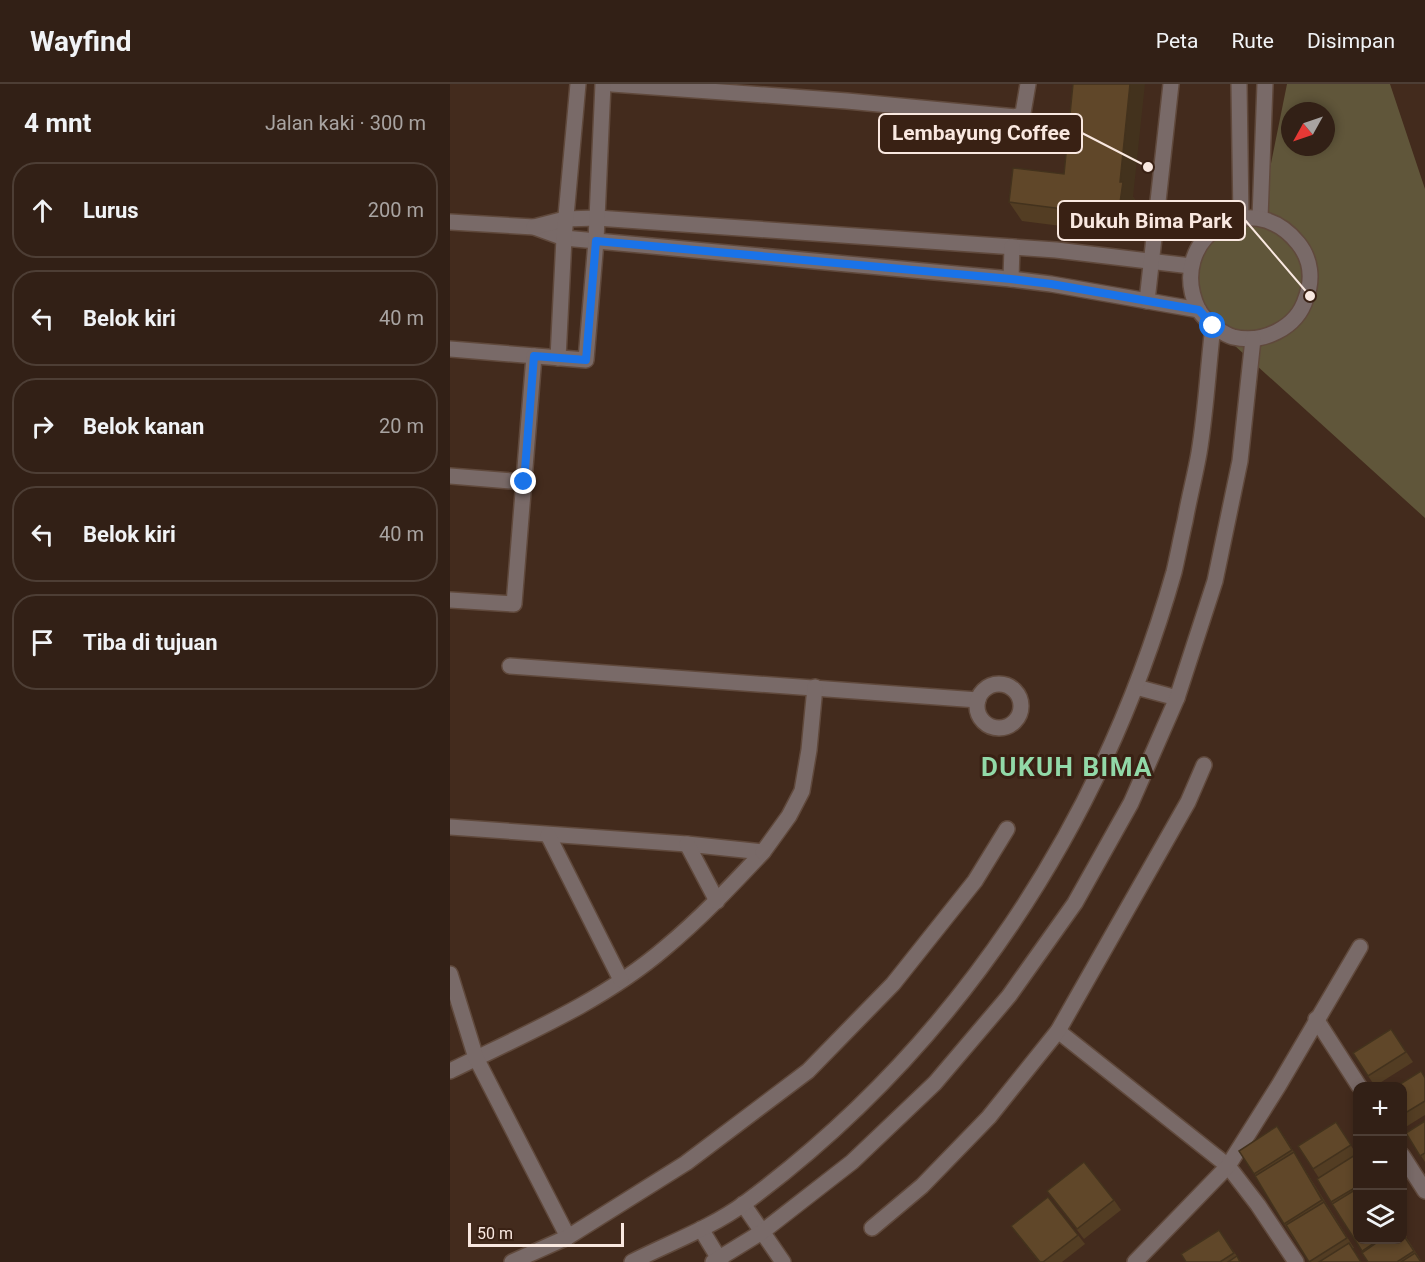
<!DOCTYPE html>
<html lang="id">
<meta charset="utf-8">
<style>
:root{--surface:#322016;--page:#3d2d23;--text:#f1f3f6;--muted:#a8a3a1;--line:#4d3e35}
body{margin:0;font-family:Roboto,sans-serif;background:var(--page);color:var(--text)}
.controls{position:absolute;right:18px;bottom:18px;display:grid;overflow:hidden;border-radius:12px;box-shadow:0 3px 9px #0003}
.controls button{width:54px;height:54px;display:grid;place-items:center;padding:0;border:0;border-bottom:2px solid var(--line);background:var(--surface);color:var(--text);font:30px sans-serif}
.compass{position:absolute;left:831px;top:18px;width:54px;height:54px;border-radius:50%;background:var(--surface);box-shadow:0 3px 9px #0003;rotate:230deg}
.scale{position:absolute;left:18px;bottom:15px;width:156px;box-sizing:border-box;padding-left:6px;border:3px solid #f9e8e0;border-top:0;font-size:16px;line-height:21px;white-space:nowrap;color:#f9e8e0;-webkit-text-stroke:4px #392114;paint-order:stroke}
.stop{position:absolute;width:18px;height:18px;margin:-14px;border:4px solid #1a73e8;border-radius:50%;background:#fff}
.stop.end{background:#1a73e8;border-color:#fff;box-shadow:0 2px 6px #0008}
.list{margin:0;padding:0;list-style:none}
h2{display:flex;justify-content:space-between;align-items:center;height:78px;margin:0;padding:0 24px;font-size:26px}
h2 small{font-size:20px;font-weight:400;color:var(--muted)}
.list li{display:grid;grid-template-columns:39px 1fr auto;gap:18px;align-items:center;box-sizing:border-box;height:96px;margin:0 12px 12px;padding:0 12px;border:2px solid var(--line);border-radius:24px}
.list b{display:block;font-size:22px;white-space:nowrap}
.list em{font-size:20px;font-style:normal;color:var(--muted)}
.icon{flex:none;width:33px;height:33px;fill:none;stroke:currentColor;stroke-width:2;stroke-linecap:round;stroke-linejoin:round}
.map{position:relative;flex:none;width:975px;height:1178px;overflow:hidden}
header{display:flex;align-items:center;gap:36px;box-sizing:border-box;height:84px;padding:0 30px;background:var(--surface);border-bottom:2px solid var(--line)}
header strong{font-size:28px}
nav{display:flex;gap:33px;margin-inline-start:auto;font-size:21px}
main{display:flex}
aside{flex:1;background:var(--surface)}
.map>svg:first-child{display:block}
.green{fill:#60563a;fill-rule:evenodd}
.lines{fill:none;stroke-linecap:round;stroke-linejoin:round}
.minor-casing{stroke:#60493c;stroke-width:18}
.minor{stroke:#796a68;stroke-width:15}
.wall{fill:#533d23}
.shaded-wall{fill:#43321d}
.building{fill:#604729;stroke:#43321d;stroke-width:1.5}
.route{stroke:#1a73e8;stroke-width:8}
.labels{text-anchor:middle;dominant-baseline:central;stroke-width:6;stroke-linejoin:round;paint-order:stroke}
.district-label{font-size:26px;font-weight:bold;letter-spacing:1.5px;fill:#92d9a8;stroke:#392114}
.leader{fill:none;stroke:#f9e8e0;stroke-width:2}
.callout-dot{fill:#f9e8e0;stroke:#392114;stroke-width:2}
.callout{fill:#392114;stroke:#f9e8e0;stroke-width:2}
.callout-label{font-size:21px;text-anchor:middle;font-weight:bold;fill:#f9e8e0}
</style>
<header>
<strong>Wayfind</strong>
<nav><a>Peta</a><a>Rute</a><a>Disimpan</a></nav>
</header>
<main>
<aside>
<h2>4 mnt<small>Jalan kaki · 300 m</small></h2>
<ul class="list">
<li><svg class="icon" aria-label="ahead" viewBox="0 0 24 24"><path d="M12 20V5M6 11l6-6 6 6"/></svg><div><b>Lurus</b></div><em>200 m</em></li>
<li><svg class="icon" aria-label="left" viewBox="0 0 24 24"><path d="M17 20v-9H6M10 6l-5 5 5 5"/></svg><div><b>Belok kiri</b></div><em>40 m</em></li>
<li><svg class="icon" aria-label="right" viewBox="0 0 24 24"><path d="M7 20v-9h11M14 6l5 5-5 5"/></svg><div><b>Belok kanan</b></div><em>20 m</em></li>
<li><svg class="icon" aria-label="left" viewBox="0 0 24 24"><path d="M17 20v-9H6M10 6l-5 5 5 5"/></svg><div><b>Belok kiri</b></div><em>40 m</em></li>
<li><svg class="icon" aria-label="arrive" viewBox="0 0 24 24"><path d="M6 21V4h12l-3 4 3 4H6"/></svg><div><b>Tiba di tujuan</b></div></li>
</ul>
</aside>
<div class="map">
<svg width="975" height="1178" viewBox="0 0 975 1178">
<rect width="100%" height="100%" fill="#432b1d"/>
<!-- green -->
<path class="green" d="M837,0H940L975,105V434L763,242L749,226L741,182L764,146L810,134ZM840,27H876V63H840Z"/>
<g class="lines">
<!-- minor casing -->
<g class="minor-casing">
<g id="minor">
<polyline points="162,0 397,17 566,33 573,29 578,0"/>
<polyline points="789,0 791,134"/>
<polyline points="810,134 815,0"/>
<polyline points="0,138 84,143 114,154 561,195 601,200 749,226"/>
<polyline points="84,143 115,135 147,134 606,166 741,182"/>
<polyline points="561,195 562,163"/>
<polyline points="697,217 721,0"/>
<polyline points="0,265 136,276 146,157 153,0"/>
<polyline points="108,274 114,154 128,0"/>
<polyline points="0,392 74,398"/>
<polyline points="0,516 64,520 84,272"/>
<polyline points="60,582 528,616"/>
<circle cx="549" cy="622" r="22"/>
<polyline points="686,603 727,614"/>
<path d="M0,743L237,760L313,768C281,802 250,835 215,864C152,918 73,951 0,987"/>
<polyline points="98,751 171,896"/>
<polyline points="237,760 267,817"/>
<polyline points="313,768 339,732 352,707 359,666 365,603"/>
<polyline points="0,890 26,974 118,1153"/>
<polyline points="866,935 909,1002"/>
<polyline points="608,947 778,1082 808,1121 846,1178"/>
<polyline points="952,1071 975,1107"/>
<polyline points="293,1120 333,1178"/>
<polyline points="422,1144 472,1102 539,1033 608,947 738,718 754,681"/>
<polyline points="251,1145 271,1178"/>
<polyline points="62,1178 118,1153 236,1079 358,987 443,900 525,797 557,745"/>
<path d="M182,1178C219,1159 261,1144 295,1119C507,962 652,741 724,488C728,471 731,454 735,437C739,414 745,392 749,369C756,327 758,284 763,242C758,237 751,231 748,225C715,154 801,100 848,159C861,175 863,195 856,214C847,244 813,260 783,253C776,251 769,246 763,242"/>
<polyline points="263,1178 312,1148 402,1078 485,999 559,912 625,819 681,719 727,614 765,497 790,377 803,255"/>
<polyline points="685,1178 778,1082 829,1001 910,863"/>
</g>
</g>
<!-- minor -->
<use href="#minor" class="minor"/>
</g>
<!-- wall -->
<g class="wall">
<polygon points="683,113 686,117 682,151 572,137 559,118"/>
<polygon points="941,945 963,978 925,1002 918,992"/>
<polygon points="975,993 975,1031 954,1044 952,1042 952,1002"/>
<polygon points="975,1037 975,1078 956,1049"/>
<polygon points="886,1038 907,1071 905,1072 908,1075 908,1155 952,1155 952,1146 957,1153 956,1153 972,1178 918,1178 913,1168 867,1095 869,1094 863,1085"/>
<polygon points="834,1052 904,1164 902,1164 911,1178 859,1178 834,1140 806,1092 789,1067"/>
<polygon points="597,1107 664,1116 671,1126 634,1155"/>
<polygon points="561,1142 628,1151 635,1160 612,1178 589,1178"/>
<polygon points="769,1146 791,1178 736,1178"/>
</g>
<!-- shaded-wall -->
<g class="shaded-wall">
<polygon points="680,0 695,0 683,113 686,117 682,151 668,132 670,98"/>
<polygon points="844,1068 850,1078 879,1125 872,1116"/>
</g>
<!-- building -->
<g class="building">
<polygon points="623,0 680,0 670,98 673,98 668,132 559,118 563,84 614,90"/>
<polygon points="941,945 956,968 918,992 903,969"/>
<polygon points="971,987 975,994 975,1017 952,1031 952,1002 947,1002"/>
<polygon points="975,1037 975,1069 970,1072 956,1049"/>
<polygon points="886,1038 901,1061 863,1085 848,1062"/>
<polygon points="827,1042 842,1066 804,1090 789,1067"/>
<polygon points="844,1068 872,1116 834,1140 805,1092"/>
<polygon points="905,1071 908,1076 908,1102 881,1118 867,1095"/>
<polygon points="634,1078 664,1116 627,1145 597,1107"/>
<polygon points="908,1104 908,1155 930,1155 912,1167 882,1120"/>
<polygon points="598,1113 628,1151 593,1178 590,1178 561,1142"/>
<polygon points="874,1118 897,1154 859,1178 836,1141"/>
<polygon points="769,1146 784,1169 770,1178 736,1178 731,1170"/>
<polygon points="952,1149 964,1167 947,1178 918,1178 912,1169 932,1155 952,1155"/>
<polygon points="899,1159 911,1178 869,1178"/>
<polygon points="965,1169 971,1178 951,1178"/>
<polygon points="787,1172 790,1178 778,1178"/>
</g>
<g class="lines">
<!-- route -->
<polyline class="route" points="74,398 84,272 136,276 146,157 561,195 601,200 749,226 763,242"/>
</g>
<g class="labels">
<!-- district labels -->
<g class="district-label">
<text x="617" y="683">DUKUH BIMA</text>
</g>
</g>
<!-- callouts -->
<path class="leader" d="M698 83L632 49M860 212L795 136"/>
<g class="callout-dot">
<circle cx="698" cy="83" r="6"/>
<circle cx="860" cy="212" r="6"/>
</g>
<g class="callout">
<rect x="429" y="30" width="203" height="39" rx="6"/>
<rect x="608" y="117" width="187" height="39" rx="6"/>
</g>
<g class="callout-label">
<text x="531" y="56">Lembayung Coffee</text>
<text x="701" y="144">Dukuh Bima Park</text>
</g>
</svg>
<div class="controls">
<button>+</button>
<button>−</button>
<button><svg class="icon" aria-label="layers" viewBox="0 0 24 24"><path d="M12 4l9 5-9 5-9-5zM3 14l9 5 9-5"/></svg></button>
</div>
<svg class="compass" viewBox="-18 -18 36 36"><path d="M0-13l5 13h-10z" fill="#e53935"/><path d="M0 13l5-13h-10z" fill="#a8a3a1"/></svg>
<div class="scale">50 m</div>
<div class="stop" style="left:763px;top:242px"></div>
<div class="stop end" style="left:74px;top:398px"></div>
</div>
</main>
